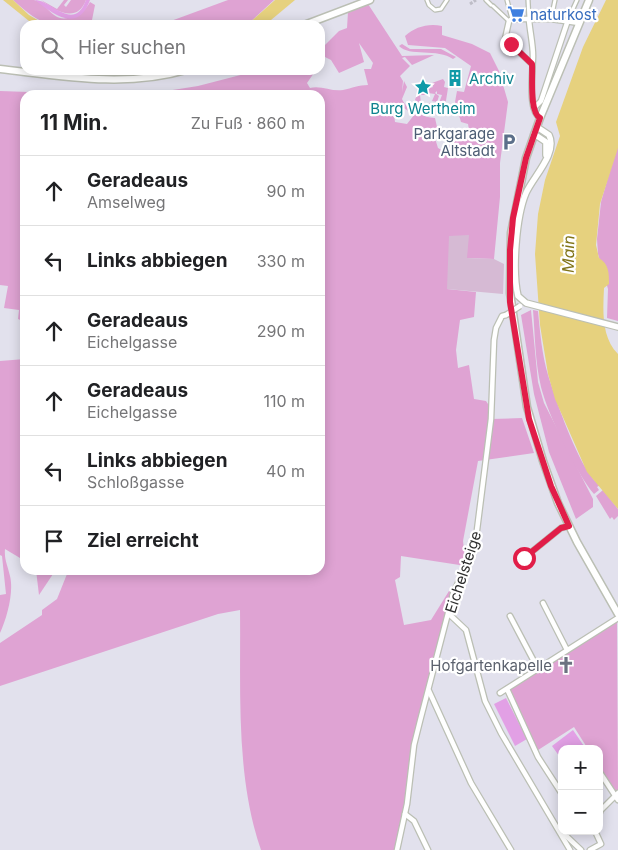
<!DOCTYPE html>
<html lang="de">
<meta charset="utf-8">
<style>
:root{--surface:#fff;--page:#f6f6f6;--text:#202124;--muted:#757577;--line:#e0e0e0}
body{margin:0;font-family:Inter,sans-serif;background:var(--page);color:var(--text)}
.controls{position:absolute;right:15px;bottom:15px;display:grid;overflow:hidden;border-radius:10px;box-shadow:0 2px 12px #0003}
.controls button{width:45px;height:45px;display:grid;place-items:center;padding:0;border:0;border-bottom:1px solid var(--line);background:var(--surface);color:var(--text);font:25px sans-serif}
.stop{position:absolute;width:15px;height:15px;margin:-11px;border:4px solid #e11d48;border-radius:50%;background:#fff}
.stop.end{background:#e11d48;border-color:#fff;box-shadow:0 1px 5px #0008}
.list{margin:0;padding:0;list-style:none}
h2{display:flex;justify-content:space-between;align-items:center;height:65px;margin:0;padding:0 20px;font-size:21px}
h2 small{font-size:16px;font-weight:400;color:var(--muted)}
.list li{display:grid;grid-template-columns:32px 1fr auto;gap:15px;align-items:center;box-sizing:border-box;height:70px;padding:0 20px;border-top:1px solid var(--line)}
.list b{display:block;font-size:19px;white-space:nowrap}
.list p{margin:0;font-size:16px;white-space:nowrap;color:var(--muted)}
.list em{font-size:16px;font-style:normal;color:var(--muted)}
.icon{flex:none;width:28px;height:28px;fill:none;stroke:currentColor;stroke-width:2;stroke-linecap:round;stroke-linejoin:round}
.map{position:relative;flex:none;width:618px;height:850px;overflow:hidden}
.search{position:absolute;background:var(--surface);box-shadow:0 2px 12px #0003;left:20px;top:20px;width:305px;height:55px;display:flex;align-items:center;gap:12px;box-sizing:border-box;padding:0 18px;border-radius:15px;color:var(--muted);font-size:19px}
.panel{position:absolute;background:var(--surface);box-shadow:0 2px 12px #0003;left:20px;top:90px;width:305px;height:485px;border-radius:15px}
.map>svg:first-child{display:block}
.green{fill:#dfa3d3;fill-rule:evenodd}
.cemetery{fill:#d6bad4}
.pitch{fill:#e2a0e5}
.water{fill:#e6d17e}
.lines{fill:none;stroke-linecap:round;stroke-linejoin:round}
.pedestrian-tunnel{stroke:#bebdc7;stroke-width:3;stroke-dasharray:3 1.5;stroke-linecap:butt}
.pedestrian-casing{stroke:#bbbfb4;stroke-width:5.5}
.minor-casing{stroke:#bbbfb4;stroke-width:7}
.tertiary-casing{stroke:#bbbfb4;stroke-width:8}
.secondary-casing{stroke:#bbbfb4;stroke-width:9}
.pedestrian{stroke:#fff;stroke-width:3}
.minor{stroke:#fff;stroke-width:4.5}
.tertiary{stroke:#fff;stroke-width:5.5}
.secondary{stroke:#fff;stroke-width:6}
.minor-bridge-casing{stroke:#bbbfb4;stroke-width:7;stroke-linecap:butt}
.minor-bridge{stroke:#fff;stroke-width:4.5}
.route{stroke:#e11d48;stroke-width:6}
.labels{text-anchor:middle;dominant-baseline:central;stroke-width:4.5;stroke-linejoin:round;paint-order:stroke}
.shop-label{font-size:15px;fill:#366cbe;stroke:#fff;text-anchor:start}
.culture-label{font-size:15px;fill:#0d838f;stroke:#fff;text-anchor:start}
.service-label{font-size:15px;fill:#4e5e75;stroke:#fff;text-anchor:end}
.street-label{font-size:15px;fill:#2d2d2d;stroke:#fff}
.worship-label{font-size:15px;fill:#5b616d;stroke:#fff;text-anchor:end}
.water-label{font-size:16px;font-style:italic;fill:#817418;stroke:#fff}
</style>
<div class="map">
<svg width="618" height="850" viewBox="0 0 618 850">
<rect width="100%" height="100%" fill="#e2e1ed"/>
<!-- green -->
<g class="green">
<path d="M13,0C19,0 28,0 34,0C50,4 53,27 75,15C83,11 86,9 90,2L95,5L91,25C50,25 45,29 13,0Z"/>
<path d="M41,0L57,9L64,0H68L64,5L66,7L71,0H86C77,24 55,11 41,0Z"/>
<polygon points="228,0 274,0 247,25 160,25"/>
<path d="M368,4L402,56L434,55L412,65L405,57L402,58L410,66L400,76L403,81L402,92L404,81L407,87L402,99C407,111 423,117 435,118L437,127L434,135L438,148L447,153L450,144L460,133L465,134L469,130L468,124L461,122L455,102L457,91L464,92L471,66L445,48L408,45L405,36C415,27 428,23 442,26V35L472,44L490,53L499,71L508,102L500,163V197L494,259L466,258L447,289L476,292L474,317L460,320L456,350L458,368L469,365L474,399L486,401L492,410L491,419L522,418L534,453L478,461L463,541L466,566L401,556L400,577L395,580L404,625L431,620L449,591L453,594L420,721L409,809L399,850H261C235,775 241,688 240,610L218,614L0,686V643L42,615V610L57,599L67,574L76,570H320V95H141L198,86L260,70H316L307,83L310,88C321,85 332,92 343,90C352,88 359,85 368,85L364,69H371L373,63L359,43L364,62L339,73L331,60L325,57L320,60V50L339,31L347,28L348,12ZM404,108L414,115L407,124L395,122L393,109L398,111Z"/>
<path d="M402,44L410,49H441L456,57L453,59C438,48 409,57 399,46Z"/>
<polygon points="443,79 445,82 444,87 448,88 445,107 439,106 439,104 419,106 415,100 417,94 420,95 421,103 439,103 442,95 437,94 437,91 435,93 439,96 437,102 432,101 435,94 428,93 427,95 421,95 421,90 427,89 417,90 418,87 428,85 431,87 427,89 433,87 432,83"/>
<polygon points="0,91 115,95 25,95 25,322 18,319 19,310 4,308 8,286 0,285"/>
<polygon points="618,142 618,321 607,318 608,289 598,254 597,239 601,202"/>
<polygon points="531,310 538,382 544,403 593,499 593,507 576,519 549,452 534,394 521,315"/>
<path d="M533,310L538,311C540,332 542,355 548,375C556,400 580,472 600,485L597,487L599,490L594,494C576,473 548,415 541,387C535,362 535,335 533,310Z"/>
<path d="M25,359V561L5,549C4,560 8,566 10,576C14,592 7,618 0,633V595L6,594L2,556L0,555V361Z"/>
<polygon points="603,490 618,509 618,516 614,520 612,517 610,519 596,496"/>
<polygon points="36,570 48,570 53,574 39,595"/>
<polygon points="617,621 618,790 615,793 599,768 599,749 588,749 574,727 535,752 507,689"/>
</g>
<!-- cemetery -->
<polygon class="cemetery" points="469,235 467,258 494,259 504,264 503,294 447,289 449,236"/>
<!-- pitch -->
<g class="pitch">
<path d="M35,0C51,0 74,33 86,0H90C78,34 53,14 35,0Z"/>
<polygon points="506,698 527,739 515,746 494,704"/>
<polygon points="573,730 586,749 562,749 562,760 552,746"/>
</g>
<!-- water -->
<g class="water">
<polygon points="3,0 13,0 29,15 46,25 34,25"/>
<polygon points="275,0 295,0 265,25 247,25"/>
<path d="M606,0H618V148L600,204L596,245L599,258C609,264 609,273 609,284L604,288C603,310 601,337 618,354V509L587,472L555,399L548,374L540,325L535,254L538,214L545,180L560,136L556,122L583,47Z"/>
</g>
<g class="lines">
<!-- pedestrian-tunnel -->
<polyline class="pedestrian-tunnel" points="470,4 476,0"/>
<!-- pedestrian casing -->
<g class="pedestrian-casing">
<g id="pedestrian">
<polyline points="427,0 429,5 435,10 441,9 447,0"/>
<polyline points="486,0 491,5"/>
<polyline points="507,0 512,19"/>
<polyline points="528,0 529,19"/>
<polyline points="493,6 509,21"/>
<polyline points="551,19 555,0"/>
<polyline points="568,20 577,0"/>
</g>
</g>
<!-- minor casing -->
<g class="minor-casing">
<g id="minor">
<path d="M529,20C530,32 533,44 533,56C533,69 527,111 540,118"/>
<polyline points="532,64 505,39 509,21 512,19 551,19 579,23"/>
<polyline points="534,108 541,101 568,20"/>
<polyline points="524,558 561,528 569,526"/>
<polyline points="543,603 567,650"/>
<polyline points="449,614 466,630 485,701 501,733 570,850"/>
<polyline points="510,616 538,669"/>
<polyline points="507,689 538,757 562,794"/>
<polyline points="429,691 471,783 511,850"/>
<polyline points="500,693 618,618"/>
<polyline points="599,771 618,800"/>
<polyline points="405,814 414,821 428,850"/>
<polyline points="599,815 601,810 618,793"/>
<polyline points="561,831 581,850"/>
<polyline points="397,850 407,804 414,745 420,721 453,594 474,547 477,530 491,419 494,340 496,328 502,316 506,315"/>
<polyline points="590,850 601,844 595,831"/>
</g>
</g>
<!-- tertiary casing -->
<g class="tertiary-casing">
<g id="tertiary">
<path d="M537,127L549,135C558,153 533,177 526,193C516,217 512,271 518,296L526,303L618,327"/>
<polyline points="534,134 546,142 546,155"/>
</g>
</g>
<!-- secondary casing -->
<g class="secondary-casing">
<g id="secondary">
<polyline points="589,0 540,118 526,158 511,233 510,293 527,407 543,461 558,503 577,542 618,614"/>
<polyline points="304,25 370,0"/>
<path d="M0,69C61,76 126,88 186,70"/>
</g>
</g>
<!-- pedestrian -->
<use href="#pedestrian" class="pedestrian"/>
<!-- minor -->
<use href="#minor" class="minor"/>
<!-- tertiary -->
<use href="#tertiary" class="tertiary"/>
<!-- secondary -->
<use href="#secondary" class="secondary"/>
<!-- minor-bridge casing -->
<g class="minor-bridge-casing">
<polyline id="minor-bridge" points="506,315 520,306"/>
</g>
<!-- minor-bridge -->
<use href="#minor-bridge" class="minor-bridge"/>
</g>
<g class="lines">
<!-- route -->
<path class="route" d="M511,44L532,64C533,76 529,112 540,118L526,158L513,218L510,250V302L529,419L551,486L569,526L561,528L524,558"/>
</g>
<!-- icons -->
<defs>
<g id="supermarket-bare" transform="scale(1.35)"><path d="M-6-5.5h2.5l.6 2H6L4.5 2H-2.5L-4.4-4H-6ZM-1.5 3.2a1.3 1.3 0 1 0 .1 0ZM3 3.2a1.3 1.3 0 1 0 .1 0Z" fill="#3f7fe0" stroke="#fff" stroke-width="2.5" paint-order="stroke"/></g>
<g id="building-bare" transform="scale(1.35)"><path d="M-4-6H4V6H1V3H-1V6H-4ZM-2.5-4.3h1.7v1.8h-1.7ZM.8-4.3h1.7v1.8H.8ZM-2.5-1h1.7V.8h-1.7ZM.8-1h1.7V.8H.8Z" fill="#0f9aa8" stroke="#fff" stroke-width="2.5" paint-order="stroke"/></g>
<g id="sight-bare" transform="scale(1.35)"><path d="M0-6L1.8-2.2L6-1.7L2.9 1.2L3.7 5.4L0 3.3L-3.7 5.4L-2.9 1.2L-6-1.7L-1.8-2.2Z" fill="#0f9aa8" stroke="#fff" stroke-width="2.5" paint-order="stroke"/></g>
<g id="parking-bare" transform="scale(1.35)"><path d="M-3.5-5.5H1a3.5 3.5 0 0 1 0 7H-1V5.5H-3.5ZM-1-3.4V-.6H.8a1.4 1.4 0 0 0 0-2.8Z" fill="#5c6f8a" stroke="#fff" stroke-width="2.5" paint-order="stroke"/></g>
<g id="church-bare" transform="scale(1.35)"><path d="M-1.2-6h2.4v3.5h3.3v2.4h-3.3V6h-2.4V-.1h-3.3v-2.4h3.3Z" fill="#6b7280" stroke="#fff" stroke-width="2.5" paint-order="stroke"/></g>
</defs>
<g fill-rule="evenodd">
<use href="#supermarket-bare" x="516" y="14"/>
<use href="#building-bare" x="455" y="78"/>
<use href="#sight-bare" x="423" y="87"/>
<use href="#parking-bare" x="509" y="142"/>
<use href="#church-bare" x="566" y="665"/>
</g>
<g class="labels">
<!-- shop labels -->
<g class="shop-label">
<text x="530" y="14">naturkost</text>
</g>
<!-- culture labels -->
<g class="culture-label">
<text x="469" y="78">Archiv</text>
<text x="423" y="108" text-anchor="middle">Burg Wertheim</text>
</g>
<!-- service labels -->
<g class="service-label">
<text x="495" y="133">Parkgarage<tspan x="495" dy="17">Altstadt</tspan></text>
</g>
<!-- street labels -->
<g class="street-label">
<text transform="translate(463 572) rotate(-72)">Eichelsteige</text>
</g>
<!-- worship labels -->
<g class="worship-label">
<text x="552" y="665">Hofgartenkapelle</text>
</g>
<!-- water labels -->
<g class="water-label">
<text transform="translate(568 254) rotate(-89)">Main</text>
</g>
</g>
</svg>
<div class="controls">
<button>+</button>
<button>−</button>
</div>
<div class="stop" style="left:524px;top:558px"></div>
<div class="stop end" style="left:511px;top:44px"></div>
<div class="search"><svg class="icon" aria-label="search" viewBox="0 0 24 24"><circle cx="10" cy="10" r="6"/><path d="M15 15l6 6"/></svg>Hier suchen</div>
<section class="panel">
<h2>11 Min.<small>Zu Fuß · 860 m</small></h2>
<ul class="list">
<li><svg class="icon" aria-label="ahead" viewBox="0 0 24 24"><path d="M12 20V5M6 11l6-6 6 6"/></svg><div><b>Geradeaus</b><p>Amselweg</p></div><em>90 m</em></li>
<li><svg class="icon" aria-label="left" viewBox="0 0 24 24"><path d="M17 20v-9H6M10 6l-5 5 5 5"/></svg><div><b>Links abbiegen</b></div><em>330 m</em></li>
<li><svg class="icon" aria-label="ahead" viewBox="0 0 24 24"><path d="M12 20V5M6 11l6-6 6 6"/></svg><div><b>Geradeaus</b><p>Eichelgasse</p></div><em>290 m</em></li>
<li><svg class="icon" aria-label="ahead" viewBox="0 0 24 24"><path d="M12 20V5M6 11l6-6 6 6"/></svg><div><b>Geradeaus</b><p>Eichelgasse</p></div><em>110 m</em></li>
<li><svg class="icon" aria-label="left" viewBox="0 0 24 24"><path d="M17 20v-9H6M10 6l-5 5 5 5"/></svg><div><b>Links abbiegen</b><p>Schloßgasse</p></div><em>40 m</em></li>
<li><svg class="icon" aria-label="arrive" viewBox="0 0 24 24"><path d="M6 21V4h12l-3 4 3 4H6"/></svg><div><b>Ziel erreicht</b></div></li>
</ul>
</section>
</div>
